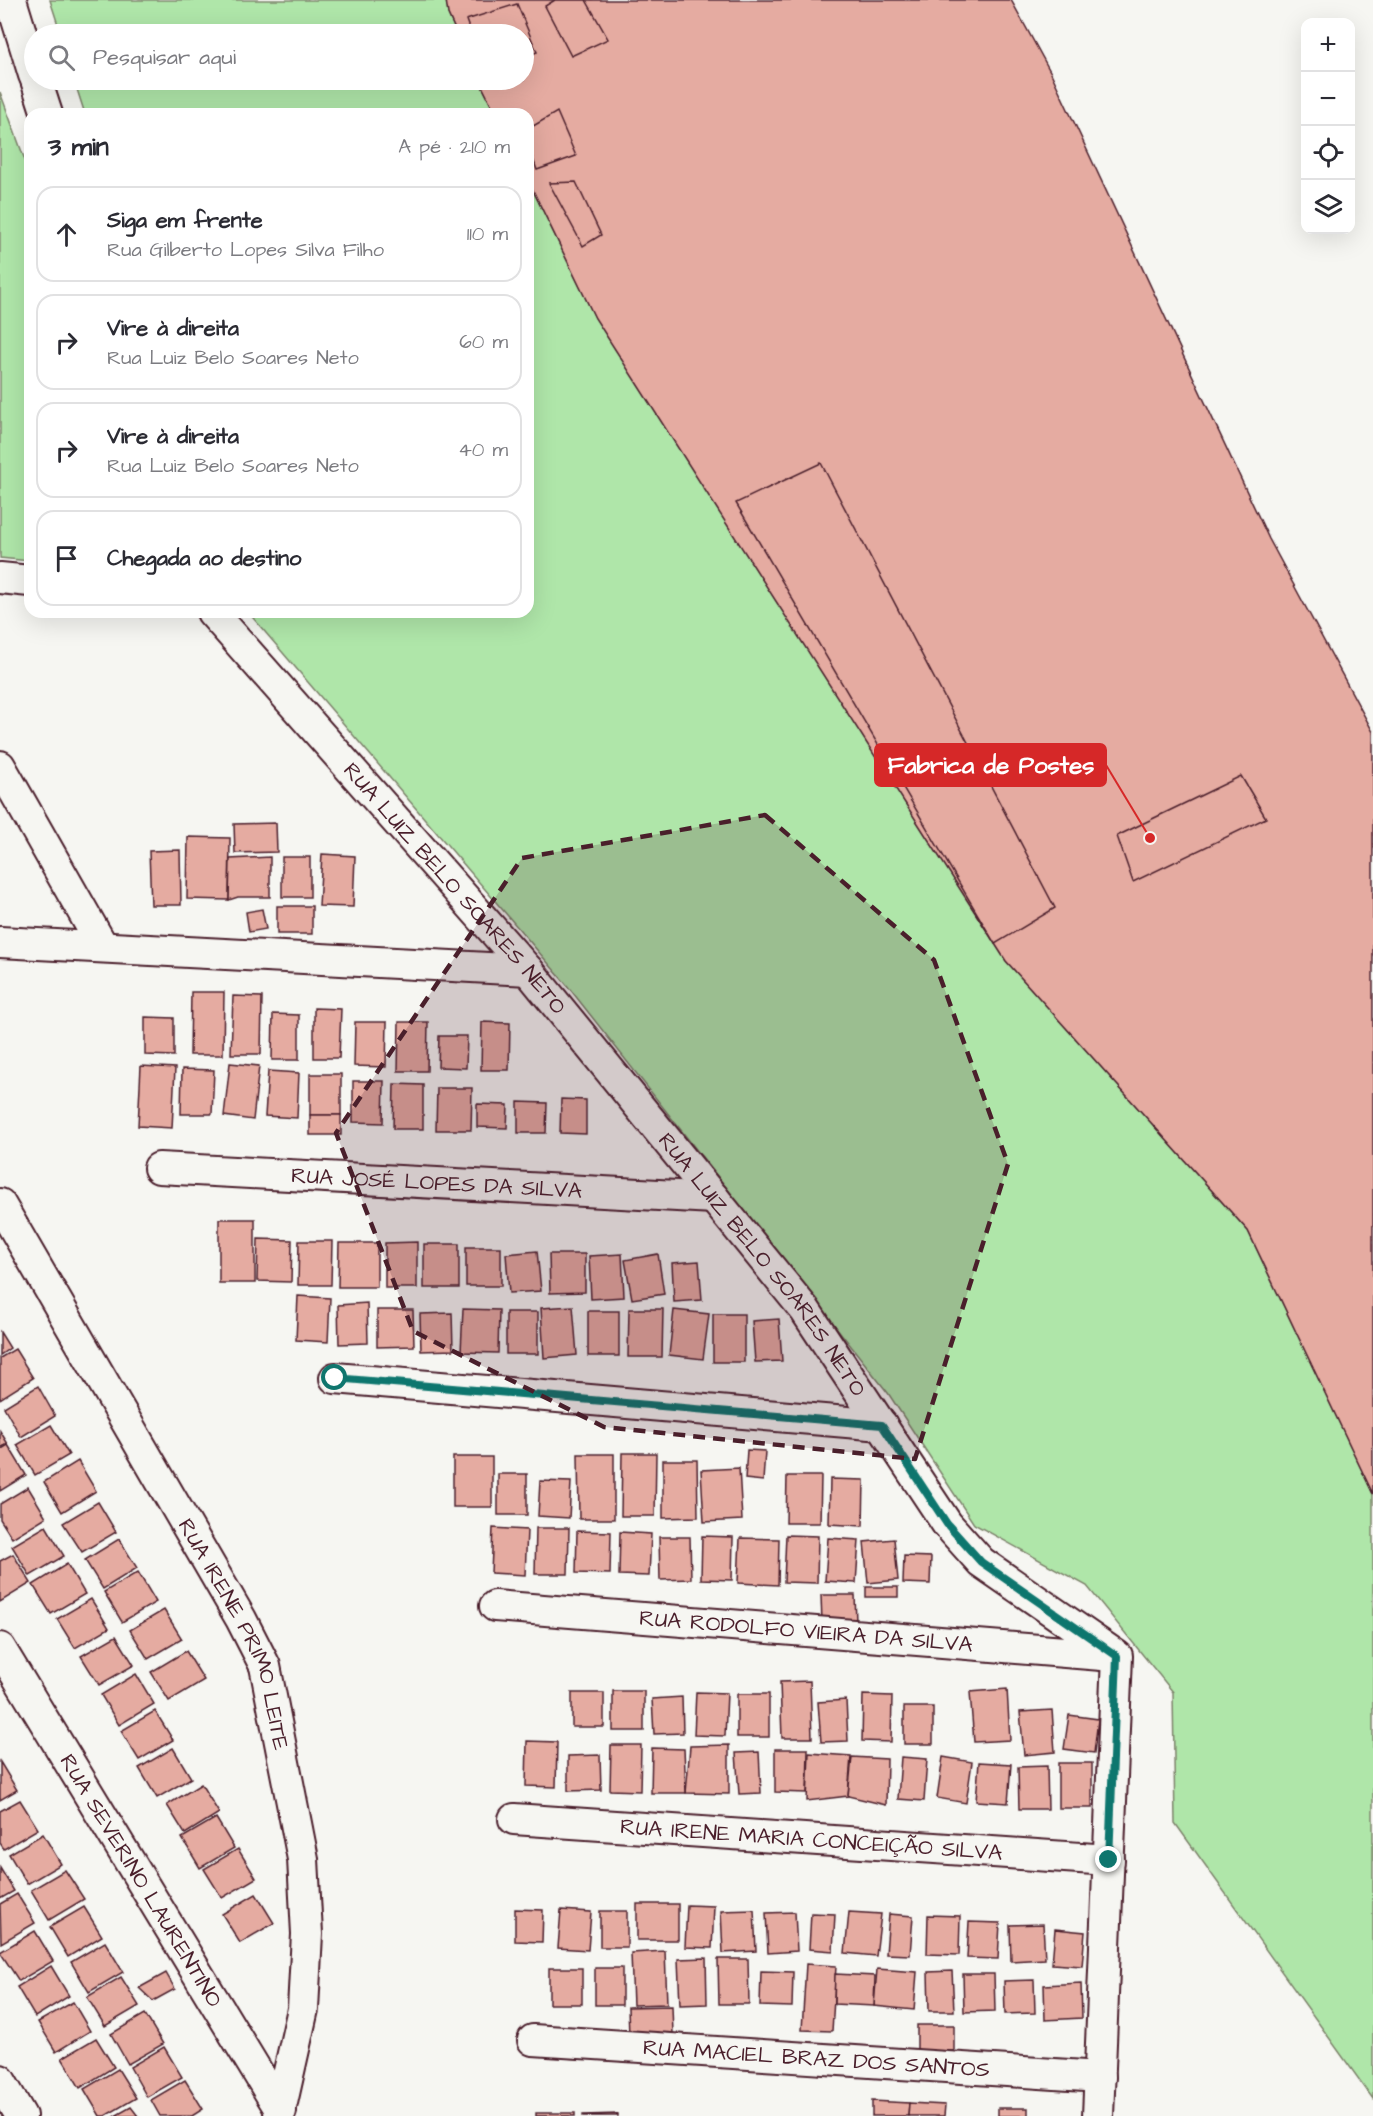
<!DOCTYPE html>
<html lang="pt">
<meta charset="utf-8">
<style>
:root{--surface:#fff;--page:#f2f2f3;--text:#2b2b33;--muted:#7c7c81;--line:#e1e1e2}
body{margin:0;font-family:"Architects Daughter",sans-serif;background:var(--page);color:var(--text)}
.controls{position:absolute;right:18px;top:18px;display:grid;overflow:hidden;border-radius:12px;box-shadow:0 6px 24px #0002}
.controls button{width:54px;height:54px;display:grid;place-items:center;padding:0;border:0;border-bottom:2px solid var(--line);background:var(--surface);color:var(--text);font:30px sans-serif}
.stop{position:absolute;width:18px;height:18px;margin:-14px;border:4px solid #0f766e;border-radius:50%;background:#fff}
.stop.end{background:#0f766e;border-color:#fff;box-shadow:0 2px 6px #0008}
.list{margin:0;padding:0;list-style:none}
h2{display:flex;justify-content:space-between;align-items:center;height:78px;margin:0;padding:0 24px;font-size:26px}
h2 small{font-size:20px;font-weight:400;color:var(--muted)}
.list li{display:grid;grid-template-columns:39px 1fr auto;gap:18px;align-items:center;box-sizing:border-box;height:96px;margin:0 12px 12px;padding:0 12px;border:2px solid var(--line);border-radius:18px}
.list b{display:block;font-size:22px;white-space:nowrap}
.list p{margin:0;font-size:20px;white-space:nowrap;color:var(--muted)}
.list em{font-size:20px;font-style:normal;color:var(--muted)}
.icon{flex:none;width:33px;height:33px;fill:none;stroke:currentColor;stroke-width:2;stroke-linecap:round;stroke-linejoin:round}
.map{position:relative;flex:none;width:1373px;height:2116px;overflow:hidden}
.search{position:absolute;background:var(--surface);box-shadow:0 6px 24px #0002;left:24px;top:24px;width:510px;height:66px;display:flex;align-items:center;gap:15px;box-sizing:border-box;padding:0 21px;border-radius:33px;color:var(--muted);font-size:22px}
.panel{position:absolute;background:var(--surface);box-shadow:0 6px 24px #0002;left:24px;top:108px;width:510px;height:510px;border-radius:18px}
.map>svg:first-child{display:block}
.green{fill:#afe6a9;stroke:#7c826a;stroke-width:1.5}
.building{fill:#e5aba1;stroke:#4a1f2b;stroke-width:1.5}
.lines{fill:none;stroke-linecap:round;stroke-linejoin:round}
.minor-casing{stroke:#4a1f2b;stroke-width:34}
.minor{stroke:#f6f6f2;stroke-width:30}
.route{stroke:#0f766e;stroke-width:8}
.marked{fill:#4a1f2b;fill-opacity:0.2;stroke:#4a1f2b;stroke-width:4.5;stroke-dasharray:12 8;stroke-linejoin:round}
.labels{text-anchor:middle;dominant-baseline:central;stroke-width:5;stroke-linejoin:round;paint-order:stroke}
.street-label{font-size:22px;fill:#4a1f2b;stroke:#f6f6f2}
.leader{fill:none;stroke:#d62828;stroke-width:2}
.callout-dot{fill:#d62828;stroke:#f6f6f2;stroke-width:2}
.callout{fill:#d62828;stroke:#d62828;stroke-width:2}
.callout-label{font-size:24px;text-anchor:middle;font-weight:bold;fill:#fff}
</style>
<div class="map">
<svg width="1373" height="2116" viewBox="0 0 1373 2116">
<rect width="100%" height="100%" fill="#f6f6f2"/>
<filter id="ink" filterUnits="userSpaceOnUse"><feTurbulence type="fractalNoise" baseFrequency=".0167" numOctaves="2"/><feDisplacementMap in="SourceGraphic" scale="12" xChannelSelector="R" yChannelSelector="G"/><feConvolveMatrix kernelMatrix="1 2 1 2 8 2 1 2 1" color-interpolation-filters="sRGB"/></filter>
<g filter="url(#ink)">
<!-- green -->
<g class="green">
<polygon points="50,0 446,0 448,14 457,34 61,34"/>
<polygon points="74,80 479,80 496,114 85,114"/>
<polygon points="0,92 30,174 30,561 0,558"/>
<polygon points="528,180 595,318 1006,961 1248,1231 1373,1494 1373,2099 1175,1823 1173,1692 1087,1586 974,1524 888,1393 566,984 248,612 528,612"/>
</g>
<!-- building -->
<g class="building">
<polygon points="446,0 1011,0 1051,73 1269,539 1373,732 1373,1494 1248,1231 1006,961 595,318 528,180 528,114 496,114 479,80 524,80 524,34 457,34 448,14"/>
<polygon points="555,0 586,0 608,39 571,56 545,6"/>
<polygon points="517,4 537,52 524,57 524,34 471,34 466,20"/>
<polygon points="557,112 576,156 537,170 528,145 528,129"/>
<polygon points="576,182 601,235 583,246 549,183"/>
<polygon points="821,463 1055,908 995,944 736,503"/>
<polygon points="1241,776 1266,818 1133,882 1117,836"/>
<polygon points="276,823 277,852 235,853 234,824"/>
<polygon points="188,837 230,838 229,900 187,899"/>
<polygon points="180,850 181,905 151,905 149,851"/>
<polygon points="322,854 355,856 353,907 319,906"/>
<polygon points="270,857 270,897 238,897 229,900 230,859"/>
<rect x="282" y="857" width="28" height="40"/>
<rect x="277" y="906" width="35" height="28"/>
<polygon points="262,909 266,929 249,932 246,912"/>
<polygon points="191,992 224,992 223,1055 190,1055"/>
<polygon points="233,996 262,997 261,1054 231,1054"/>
<polygon points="314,1008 341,1009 339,1058 314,1058"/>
<polygon points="273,1014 299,1015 299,1060 272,1060"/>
<polygon points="145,1017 174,1018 174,1056 145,1055"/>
<polygon points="355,1022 387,1022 386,1067 354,1066"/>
<polygon points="399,1022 428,1022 427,1071 398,1071"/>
<polygon points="482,1022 510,1023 509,1070 481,1070"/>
<polygon points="439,1036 467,1036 466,1068 438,1067"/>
<polygon points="230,1063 259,1066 253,1120 224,1116"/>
<polygon points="141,1066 175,1068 172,1128 138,1126"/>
<polygon points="182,1069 214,1070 212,1114 181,1114"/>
<polygon points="268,1071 299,1073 297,1118 265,1116"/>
<rect x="310" y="1074" width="31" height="41"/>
<polygon points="353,1081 384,1081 383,1123 353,1122"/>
<polygon points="394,1084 423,1085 423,1129 393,1129"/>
<polygon points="437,1088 472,1088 471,1130 436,1130"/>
<polygon points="561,1099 586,1100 586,1134 560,1133"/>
<polygon points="518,1102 547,1103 546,1133 518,1133"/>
<polygon points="477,1104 508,1105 507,1128 477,1127"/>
<rect x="310" y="1115" width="31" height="20"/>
<rect x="219" y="1219" width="36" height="64"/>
<polygon points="258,1239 292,1240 291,1282 257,1281"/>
<polygon points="299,1241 332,1241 331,1285 298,1285"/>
<polygon points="417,1242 417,1288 385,1288 385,1243"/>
<polygon points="339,1243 377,1243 377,1287 338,1287"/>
<rect x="424" y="1244" width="35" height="44"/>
<rect x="466" y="1247" width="35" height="39"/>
<polygon points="537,1251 541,1291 509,1293 506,1254"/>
<polygon points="549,1254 585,1254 585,1292 550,1293"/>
<polygon points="622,1254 624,1297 591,1299 589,1256"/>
<polygon points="658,1254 664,1294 632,1299 625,1260"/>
<polygon points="699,1261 702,1300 674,1302 672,1263"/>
<polygon points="298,1296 330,1298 328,1342 296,1340"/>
<polygon points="367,1303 368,1343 339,1344 338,1305"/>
<polygon points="573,1306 577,1355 544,1358 541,1308"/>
<polygon points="463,1309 499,1310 498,1353 461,1352"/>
<polygon points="629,1309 663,1309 662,1357 628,1357"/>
<polygon points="377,1310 413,1310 414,1346 377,1347"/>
<polygon points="674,1310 709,1314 703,1359 669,1355"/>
<rect x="588" y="1311" width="31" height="45"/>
<rect x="506" y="1312" width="32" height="42"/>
<polygon points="452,1313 453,1350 421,1351 420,1314"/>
<rect x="713" y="1314" width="31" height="48"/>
<polygon points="779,1319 782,1361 755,1362 752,1321"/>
<polygon points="0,1332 10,1348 0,1355"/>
<polygon points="15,1349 33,1378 0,1399 0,1358"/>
<polygon points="38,1386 55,1416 21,1437 4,1407"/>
<polygon points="51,1425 69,1455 35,1475 17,1445"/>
<polygon points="0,1431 8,1444 0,1448"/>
<polygon points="8,1445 26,1475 0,1491 0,1450"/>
<polygon points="747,1450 765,1451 763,1481 745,1479"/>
<polygon points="622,1453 656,1453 655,1516 621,1516"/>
<polygon points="578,1454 614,1454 614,1519 579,1519"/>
<rect x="453" y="1457" width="39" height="50"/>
<polygon points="663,1460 697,1460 698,1517 663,1518"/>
<polygon points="78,1461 96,1491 62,1512 44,1482"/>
<polygon points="739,1468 742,1520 704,1522 701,1470"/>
<rect x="498" y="1474" width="29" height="41"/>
<polygon points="787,1476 821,1476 820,1523 786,1523"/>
<polygon points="830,1479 864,1480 863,1526 829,1524"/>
<polygon points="540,1481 571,1482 569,1518 538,1516"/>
<polygon points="28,1487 46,1517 12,1538 0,1519 0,1504"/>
<polygon points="98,1502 116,1532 82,1552 63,1523"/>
<polygon points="46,1526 64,1556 30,1576 12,1546"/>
<polygon points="493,1528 527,1530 525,1575 491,1573"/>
<polygon points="536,1528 569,1528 568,1574 535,1574"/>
<polygon points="577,1531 611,1532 610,1574 576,1573"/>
<polygon points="620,1532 651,1534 649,1576 619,1575"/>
<polygon points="786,1535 818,1536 817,1583 784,1582"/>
<polygon points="702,1536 733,1537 732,1580 701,1579"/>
<polygon points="659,1537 690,1537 691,1579 660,1580"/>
<polygon points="740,1538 779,1539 778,1585 738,1583"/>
<polygon points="828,1538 859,1540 856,1583 825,1581"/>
<polygon points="119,1539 137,1568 103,1589 85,1560"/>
<polygon points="894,1539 898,1580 868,1583 864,1542"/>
<polygon points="13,1554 31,1583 0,1602 0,1561"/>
<polygon points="904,1556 931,1557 930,1584 903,1583"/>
<polygon points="67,1564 85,1594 51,1614 33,1585"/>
<polygon points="138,1572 156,1602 122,1622 104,1592"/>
<rect x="866" y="1587" width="32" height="10"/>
<polygon points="821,1595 855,1595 856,1622 822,1622"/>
<polygon points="91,1599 109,1628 75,1648 57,1619"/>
<polygon points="164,1610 182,1639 148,1659 130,1630"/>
<polygon points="116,1636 134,1665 99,1685 81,1656"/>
<polygon points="186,1651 204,1680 169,1701 151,1672"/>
<polygon points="136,1674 154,1704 119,1725 101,1695"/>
<polygon points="810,1681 812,1738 782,1738 780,1682"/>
<polygon points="1007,1689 1010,1740 974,1742 970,1692"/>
<rect x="613" y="1691" width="31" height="40"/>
<polygon points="696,1692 727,1693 725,1736 694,1735"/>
<rect x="572" y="1693" width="32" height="34"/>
<rect x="737" y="1694" width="32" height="43"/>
<polygon points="863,1695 892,1696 891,1742 862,1741"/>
<polygon points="682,1697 683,1733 654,1734 652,1699"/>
<polygon points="846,1700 848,1741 821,1742 818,1702"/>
<rect x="904" y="1707" width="29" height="37"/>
<polygon points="1052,1710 1055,1752 1024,1755 1020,1712"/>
<polygon points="155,1711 173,1740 139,1760 121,1731"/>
<polygon points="1069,1715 1098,1719 1094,1753 1064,1749"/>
<polygon points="527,1741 557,1742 556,1787 526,1786"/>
<polygon points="611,1745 641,1745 640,1791 610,1790"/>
<polygon points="729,1745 729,1794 686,1793 690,1746"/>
<polygon points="173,1748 191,1778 157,1798 139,1768"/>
<polygon points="652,1748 684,1749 686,1793 651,1793"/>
<polygon points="775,1749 808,1749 807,1793 775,1792"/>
<polygon points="759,1752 761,1793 739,1794 736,1753"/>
<polygon points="809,1753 851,1756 848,1796 807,1801"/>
<polygon points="600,1755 601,1790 568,1791 568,1756"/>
<polygon points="852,1757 887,1759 886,1805 848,1796"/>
<polygon points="901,1757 927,1759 924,1801 898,1799"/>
<polygon points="943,1757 972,1762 966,1803 937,1798"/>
<polygon points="0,1762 17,1790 0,1800"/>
<polygon points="979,1762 1011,1764 1008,1803 976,1801"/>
<rect x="1058" y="1763" width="34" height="45"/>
<polygon points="1047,1766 1048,1809 1019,1809 1018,1767"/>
<polygon points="201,1784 219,1813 185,1834 167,1805"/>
<polygon points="20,1800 38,1829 4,1849 0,1843 0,1811"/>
<polygon points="216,1818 234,1848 200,1868 182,1838"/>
<polygon points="43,1834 61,1864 27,1884 9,1854"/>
<polygon points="238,1849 256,1878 222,1898 204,1869"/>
<polygon points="0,1868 14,1891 0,1899"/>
<polygon points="65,1870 84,1899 49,1920 31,1890"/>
<polygon points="17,1894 35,1923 1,1943 0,1904"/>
<polygon points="256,1894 274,1923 240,1943 222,1914"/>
<rect x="637" y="1904" width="41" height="36"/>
<polygon points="687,1905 714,1906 712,1948 685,1947"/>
<polygon points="84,1907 102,1936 68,1957 50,1927"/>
<polygon points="515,1909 543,1910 542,1942 515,1941"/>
<polygon points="561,1910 591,1912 588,1950 558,1948"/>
<polygon points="754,1910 756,1951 723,1953 721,1911"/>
<rect x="600" y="1911" width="27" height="36"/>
<polygon points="795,1912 797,1951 768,1953 766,1913"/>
<polygon points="849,1912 881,1914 876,1956 845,1953"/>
<polygon points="811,1913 835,1914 833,1951 809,1949"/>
<polygon points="889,1914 913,1916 910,1955 886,1954"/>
<polygon points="928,1915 960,1916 959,1955 927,1954"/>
<polygon points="969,1922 1000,1923 998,1959 967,1958"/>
<polygon points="1043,1924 1045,1959 1011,1961 1010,1925"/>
<polygon points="1055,1929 1085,1932 1082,1966 1052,1964"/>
<polygon points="35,1931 53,1961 19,1981 0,1952"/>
<polygon points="105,1942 123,1972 89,1992 71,1962"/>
<polygon points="665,1951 667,2004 633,2005 631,1953"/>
<polygon points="706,1958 707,2004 680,2005 678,1959"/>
<polygon points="718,1959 748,1959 749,2004 719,2004"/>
<polygon points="806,1964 836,1966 832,2031 802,2030"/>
<polygon points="51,1966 69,1996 35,2017 17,1987"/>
<rect x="549" y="1968" width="33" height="36"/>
<rect x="595" y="1968" width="27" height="37"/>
<polygon points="877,1969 917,1972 914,2010 874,2006"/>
<polygon points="761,1971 793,1972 792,2007 760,2006"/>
<polygon points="952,1971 954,2011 929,2011 928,1972"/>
<polygon points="166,1973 175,1989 153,2001 139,1988"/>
<polygon points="835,1974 875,1976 874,2006 834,2004"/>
<polygon points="963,1974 994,1974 995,2011 964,2012"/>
<polygon points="121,1977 139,2006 105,2026 87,1997"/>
<polygon points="1034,1980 1035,2013 1005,2014 1004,1981"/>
<polygon points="1081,1983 1082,2018 1045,2020 1044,1985"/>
<polygon points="73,2002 90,2031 56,2052 38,2022"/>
<polygon points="672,2006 673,2034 629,2036 628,2007"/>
<polygon points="145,2014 163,2044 128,2064 111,2034"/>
<rect x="917" y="2025" width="37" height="26"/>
<polygon points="96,2038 114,2067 80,2088 62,2058"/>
<polygon points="164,2047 182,2077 147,2097 130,2067"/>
<polygon points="118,2069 136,2098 105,2116 100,2116 84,2089"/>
<polygon points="185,2080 203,2109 192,2116 160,2116 151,2100"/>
<polygon points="872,2101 909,2103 908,2116 872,2116"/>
<polygon points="909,2103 945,2105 944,2116 908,2116"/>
<polygon points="131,2107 138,2116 115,2116"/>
<rect x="998" y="2108" width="30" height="8"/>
<rect x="536" y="2113" width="39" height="3"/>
<polygon points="618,2114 618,2116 583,2116 583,2115"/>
</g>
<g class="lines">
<!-- minor casing -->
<g class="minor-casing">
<g id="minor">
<polyline points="11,0 34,75"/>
<polyline points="36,80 47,114"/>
<polyline points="0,578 30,581"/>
<path id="s1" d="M212,612L528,970L805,1310L947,1524L981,1562L1117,1656L1098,2116"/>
<polyline points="0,766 103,947"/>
<polyline points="0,942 528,970"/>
<path id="s2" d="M159,1168L714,1198"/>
<path id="s3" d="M0,1204L241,1619L265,1666L303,1859L307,1934L303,2009L279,2116"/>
<polyline points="335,1378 882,1425"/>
<path id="s4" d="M495,1606L1114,1656"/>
<path id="s5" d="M0,1648L281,2111"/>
<path id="s6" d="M514,1819L1109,1860"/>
<path id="s7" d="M533,2040L1100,2077"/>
<polyline points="0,2080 21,2116"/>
</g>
</g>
<!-- minor -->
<use href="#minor" class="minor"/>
</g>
</g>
<g class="lines" filter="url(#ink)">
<!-- route -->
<polyline class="route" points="335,1378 882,1425 947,1524 981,1562 1117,1656 1109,1860"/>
</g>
<!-- marked area -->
<path class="marked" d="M765,815L934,960L1008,1164L915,1459L604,1427L413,1331L336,1133L522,858Z"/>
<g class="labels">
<!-- street labels -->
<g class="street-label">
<text stroke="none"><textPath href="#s1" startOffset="368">RUA LUIZ BELO SOARES NETO</textPath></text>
<text stroke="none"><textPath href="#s2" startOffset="278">RUA JOSÉ LOPES DA SILVA</textPath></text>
<text stroke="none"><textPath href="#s1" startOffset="854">RUA LUIZ BELO SOARES NETO</textPath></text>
<text stroke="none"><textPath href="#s4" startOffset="312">RUA RODOLFO VIEIRA DA SILVA</textPath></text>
<text stroke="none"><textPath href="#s3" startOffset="492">RUA IRENE PRIMO LEITE</textPath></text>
<text stroke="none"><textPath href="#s6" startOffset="298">RUA IRENE MARIA CONCEIÇÃO SILVA</textPath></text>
<text stroke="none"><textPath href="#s5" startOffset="272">RUA SEVERINO LAURENTINO</textPath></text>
<text stroke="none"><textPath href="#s7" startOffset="284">RUA MACIEL BRAZ DOS SANTOS</textPath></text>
</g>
</g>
<!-- callouts -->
<path class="leader" d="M1150 838L1106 765"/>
<circle class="callout-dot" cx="1150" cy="838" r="6"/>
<rect class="callout" x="875" y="744" width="231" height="42" rx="6"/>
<g class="callout-label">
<text x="991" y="773">Fabrica de Postes</text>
</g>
</svg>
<div class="controls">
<button>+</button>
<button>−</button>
<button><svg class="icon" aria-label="locate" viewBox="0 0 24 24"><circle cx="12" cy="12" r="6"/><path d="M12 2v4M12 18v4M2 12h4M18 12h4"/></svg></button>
<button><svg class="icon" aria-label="layers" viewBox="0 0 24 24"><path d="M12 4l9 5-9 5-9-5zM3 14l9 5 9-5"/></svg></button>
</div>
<div class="stop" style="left:335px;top:1378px"></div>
<div class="stop end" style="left:1109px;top:1860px"></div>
<div class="search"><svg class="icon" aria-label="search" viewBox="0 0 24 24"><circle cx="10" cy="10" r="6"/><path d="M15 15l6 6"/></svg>Pesquisar aqui</div>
<section class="panel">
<h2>3 min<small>A pé · 210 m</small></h2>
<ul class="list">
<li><svg class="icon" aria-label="ahead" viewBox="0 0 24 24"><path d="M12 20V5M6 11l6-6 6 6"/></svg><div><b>Siga em frente</b><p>Rua Gilberto Lopes Silva Filho</p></div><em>110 m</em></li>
<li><svg class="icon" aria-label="right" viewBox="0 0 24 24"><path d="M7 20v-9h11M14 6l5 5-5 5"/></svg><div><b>Vire à direita</b><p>Rua Luiz Belo Soares Neto</p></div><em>60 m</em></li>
<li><svg class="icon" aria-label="right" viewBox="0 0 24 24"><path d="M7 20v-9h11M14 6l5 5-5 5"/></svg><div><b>Vire à direita</b><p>Rua Luiz Belo Soares Neto</p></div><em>40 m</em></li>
<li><svg class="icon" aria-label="arrive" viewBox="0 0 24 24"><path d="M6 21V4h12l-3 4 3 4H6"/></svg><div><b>Chegada ao destino</b></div></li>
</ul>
</section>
</div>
